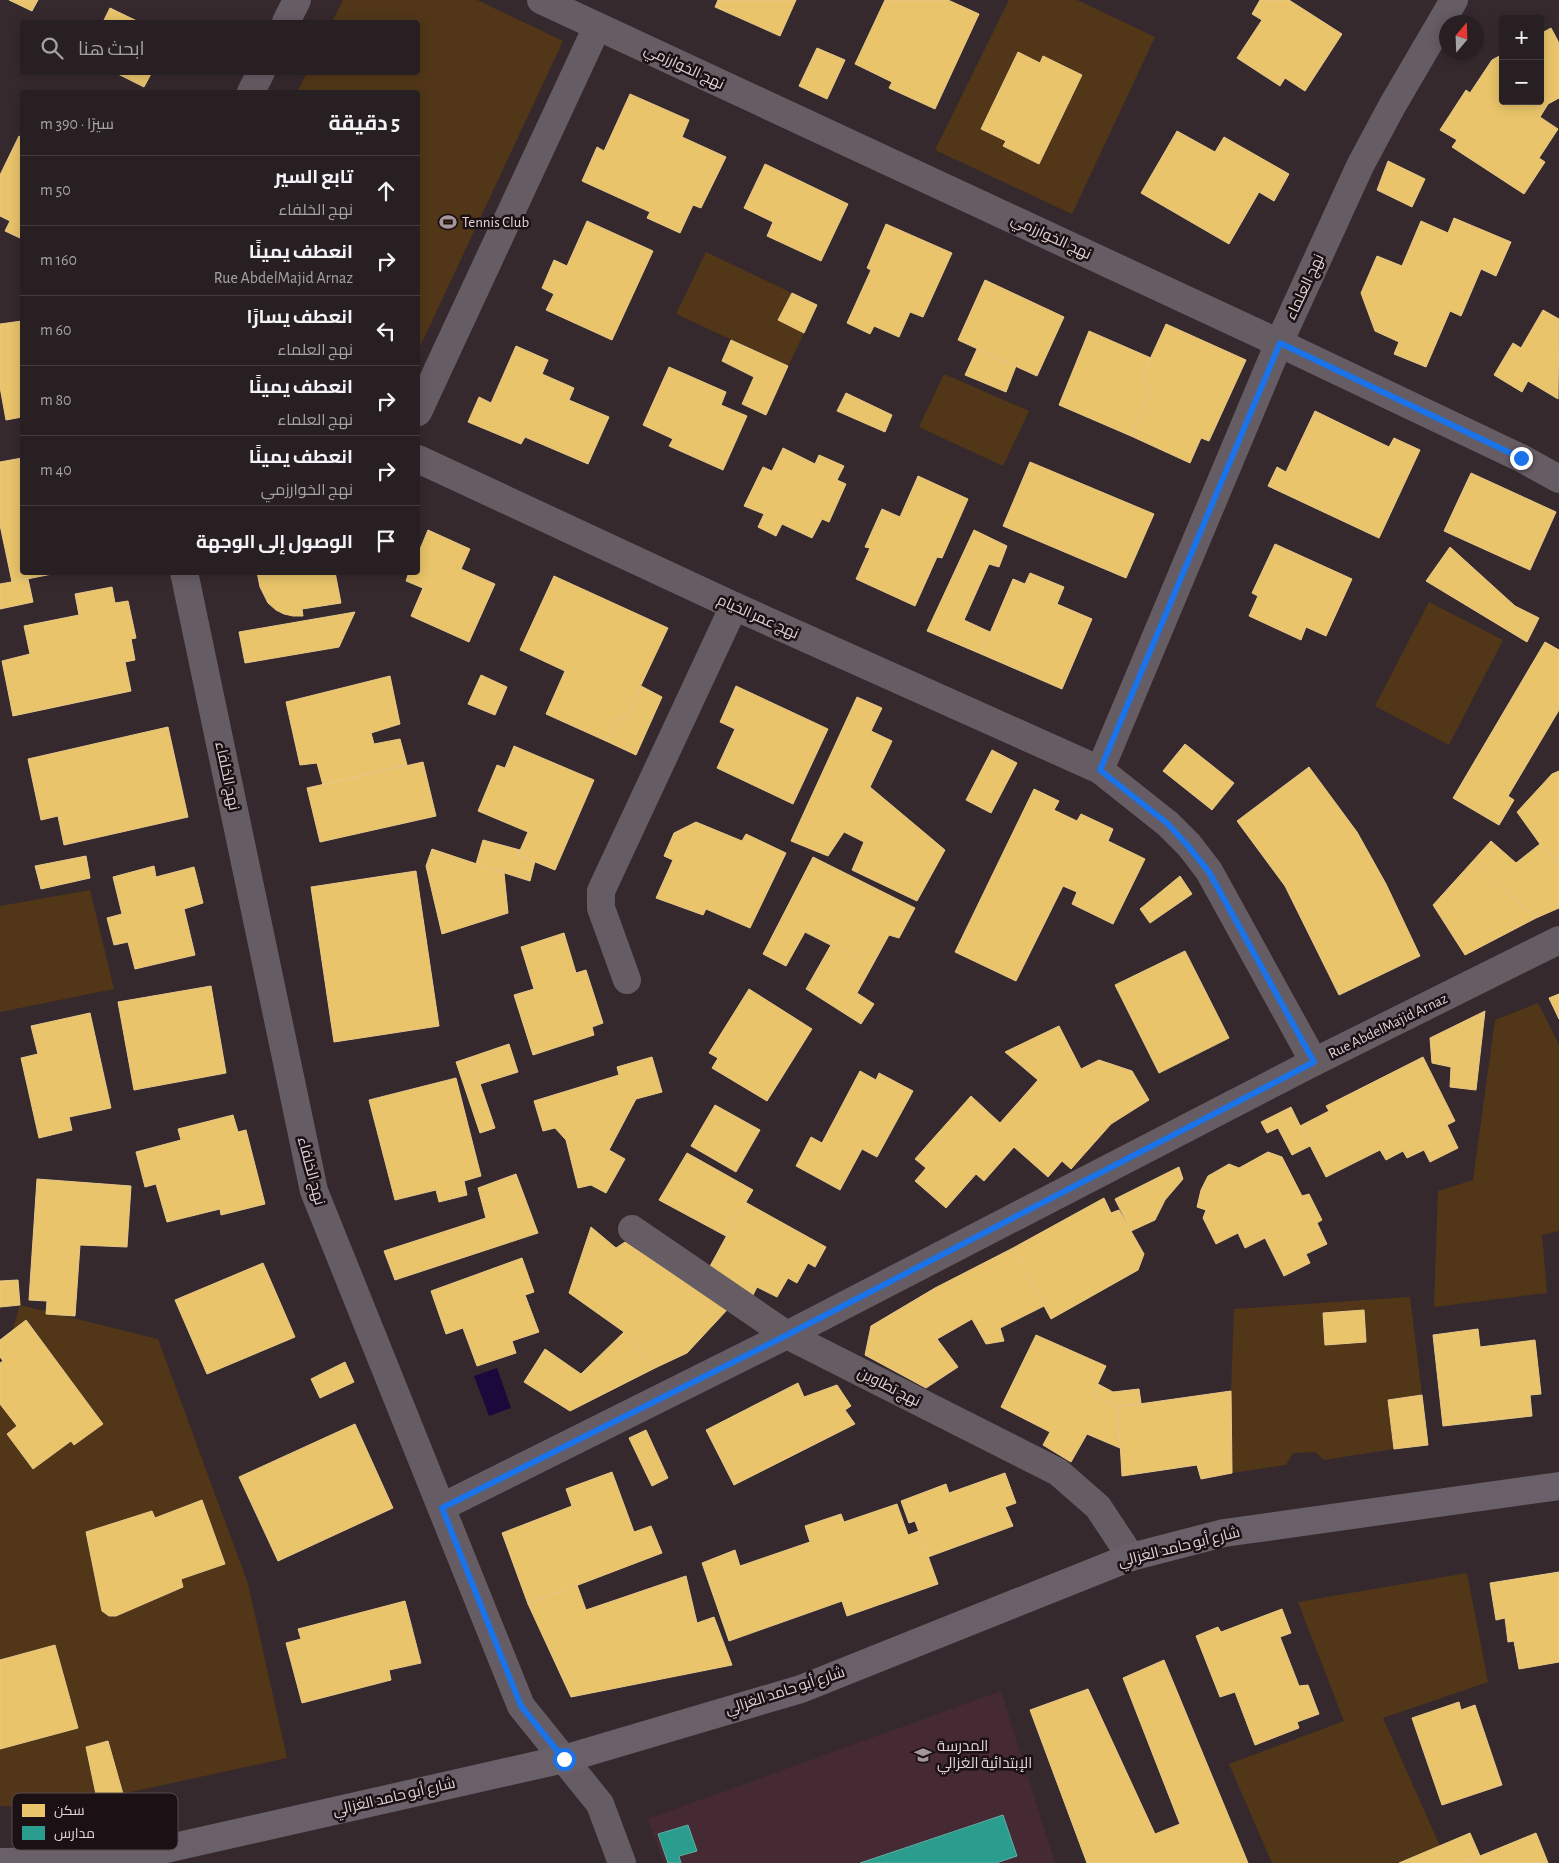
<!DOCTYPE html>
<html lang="ar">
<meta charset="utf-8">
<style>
:root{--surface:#281f22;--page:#30272a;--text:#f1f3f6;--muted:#a5a2a5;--line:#443d40}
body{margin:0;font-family:"Alegreya Sans",Cairo,sans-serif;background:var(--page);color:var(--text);direction:rtl}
.controls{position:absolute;right:15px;top:15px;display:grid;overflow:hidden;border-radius:5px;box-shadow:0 2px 12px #0003}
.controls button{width:45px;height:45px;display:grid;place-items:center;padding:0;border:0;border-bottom:1px solid var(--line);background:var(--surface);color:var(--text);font:25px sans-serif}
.compass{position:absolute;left:1439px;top:15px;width:45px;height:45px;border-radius:50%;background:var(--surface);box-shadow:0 2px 12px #0003;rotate:19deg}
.stop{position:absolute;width:15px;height:15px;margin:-11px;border:4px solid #1a73e8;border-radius:50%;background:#fff}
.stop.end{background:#1a73e8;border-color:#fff;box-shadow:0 1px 5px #0008}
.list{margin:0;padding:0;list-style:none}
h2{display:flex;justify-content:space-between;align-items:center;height:65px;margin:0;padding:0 20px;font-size:21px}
h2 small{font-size:16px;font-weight:400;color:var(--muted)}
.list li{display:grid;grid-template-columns:32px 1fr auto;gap:15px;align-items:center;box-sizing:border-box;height:70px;padding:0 20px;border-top:1px solid var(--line)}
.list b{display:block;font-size:19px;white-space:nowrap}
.list p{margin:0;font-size:16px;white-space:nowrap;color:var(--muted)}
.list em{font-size:16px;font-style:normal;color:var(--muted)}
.icon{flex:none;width:28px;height:28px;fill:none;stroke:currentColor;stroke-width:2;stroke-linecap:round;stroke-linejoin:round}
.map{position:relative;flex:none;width:1559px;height:1863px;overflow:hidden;direction:ltr}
.search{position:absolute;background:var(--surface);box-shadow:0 2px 12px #0003;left:20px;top:20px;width:400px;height:55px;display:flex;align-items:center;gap:12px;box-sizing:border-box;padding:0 18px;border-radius:5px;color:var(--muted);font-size:19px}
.panel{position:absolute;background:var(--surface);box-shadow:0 2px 12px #0003;left:20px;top:90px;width:400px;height:485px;border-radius:5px;direction:rtl}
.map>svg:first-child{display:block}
.built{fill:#462a33}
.green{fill:#513718}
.water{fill:#1b093c}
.homes{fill:#e9c46a;stroke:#e7c88a}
.schools{fill:#2a9d8f;stroke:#61ada4}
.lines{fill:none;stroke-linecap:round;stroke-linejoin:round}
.street{stroke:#665d64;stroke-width:28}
.secondary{stroke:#6a6069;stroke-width:28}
.route{stroke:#1a73e8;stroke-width:6}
.labels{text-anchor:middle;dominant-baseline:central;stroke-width:5;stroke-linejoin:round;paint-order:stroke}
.street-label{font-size:15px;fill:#e1d1d5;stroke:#1b1114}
.poi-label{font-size:15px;fill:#e1d1d5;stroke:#1b1114;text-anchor:start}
.key{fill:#1b1114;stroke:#564b4e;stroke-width:1}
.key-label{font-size:14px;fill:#e1d1d5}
</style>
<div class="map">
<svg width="1559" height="1863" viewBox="0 0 1559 1863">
<rect width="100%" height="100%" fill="#36292d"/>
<!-- built -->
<polygon class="built" points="1001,1691 1055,1863 664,1863 648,1819"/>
<!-- green -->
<g class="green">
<polygon points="343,0 477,0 563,41 418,351 418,92 297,92 307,73 418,72 418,22 332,22"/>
<polygon points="1009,0 1077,0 1155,37 1072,214 935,150"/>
<polygon points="706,252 792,293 778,320 804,333 788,366 676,314"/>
<polygon points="944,374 1029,411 1003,466 919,427"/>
<polygon points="1429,602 1503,640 1449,745 1375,706"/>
<polygon points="90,890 114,989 0,1012 0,906"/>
<polygon points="1538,1003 1559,1045 1559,1231 1542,1235 1547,1293 1434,1307 1438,1191 1473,1180 1495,1020"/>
<polygon points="1410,1297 1422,1395 1388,1400 1394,1449 1324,1460 1315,1452 1293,1453 1286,1465 1232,1473 1231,1391 1234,1309"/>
<polygon points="20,1305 158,1339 248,1584 287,1758 57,1808 0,1806 0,1370"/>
<polygon points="1467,1573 1488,1682 1383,1718 1440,1846 1399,1863 1272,1863 1229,1764 1344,1721 1298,1602"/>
</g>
<!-- water -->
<polygon class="water" points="497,1368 511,1408 489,1416 474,1376"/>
<!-- homes -->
<g class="homes">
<polygon points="9,0 38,0 32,11"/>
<polygon points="718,0 796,0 780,36 715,7"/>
<polygon points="885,0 948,0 979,14 935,109 889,88 892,82 855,64"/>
<polygon points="1260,0 1289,0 1342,34 1305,91 1285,78 1280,86 1237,58 1262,20 1252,14"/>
<polygon points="110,8 139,22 103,22"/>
<polygon points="1551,28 1559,43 1559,98 1548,104 1540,117 1558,129 1539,158 1545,162 1524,194 1452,147 1457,140 1440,130 1466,90 1470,93 1492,60 1503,54 1503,101 1540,101 1540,34"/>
<polygon points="817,48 845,60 827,99 799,86"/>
<polygon points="1018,52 1040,63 1043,56 1082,75 1039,164 1003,146 1006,141 981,129"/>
<polygon points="114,72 152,72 144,87"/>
<polygon points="630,94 689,120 682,137 726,157 701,208 693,205 680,233 647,218 650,212 582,181 597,147 604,151"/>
<polygon points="1177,131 1215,152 1224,137 1289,174 1274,201 1259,192 1229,244 1141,193"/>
<polygon points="19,136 22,138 22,239 5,231 10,221 0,216 0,175"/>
<polygon points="1388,161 1425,179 1412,207 1377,190"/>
<polygon points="765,164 848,204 821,261 767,236 773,222 744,208"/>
<polygon points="1454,218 1511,242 1496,276 1481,269 1461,316 1450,311 1426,367 1394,354 1399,342 1375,331 1361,293 1377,256 1402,266 1421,221 1448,233"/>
<polygon points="587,221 653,251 612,340 546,310 554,294 542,288 554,260 567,266"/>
<polygon points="886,224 952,253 923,317 910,312 899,337 874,326 870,334 847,323 871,270 867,268"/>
<polygon points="985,280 1064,317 1037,376 958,340"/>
<polygon points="792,293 817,305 804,333 778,320"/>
<polygon points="1543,310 1559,319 1558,399 1528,381 1522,392 1494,375 1513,343 1521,348"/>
<polygon points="22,321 22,417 6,420 0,387 0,324"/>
<polygon points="1166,324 1246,360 1209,441 1201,438 1190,463 1131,436 1153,387 1140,381"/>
<polygon points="1089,331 1151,358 1140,381 1153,387 1131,436 1059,405"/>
<polygon points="731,340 788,366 766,415 742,404 754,377 722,361"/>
<polygon points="516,346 548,360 542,374 574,388 569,400 609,417 588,464 525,437 521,444 468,422 479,397 491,403"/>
<polygon points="977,349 1016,366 1006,392 965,375"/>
<polygon points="669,367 726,392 721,405 747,416 723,470 669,446 673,439 643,425"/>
<polygon points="846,393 892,415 885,432 837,411"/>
<polygon points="1315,411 1389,447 1394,438 1420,450 1379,538 1268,486 1277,467 1286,472"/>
<polygon points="783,448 815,464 819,455 844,466 837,480 846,484 829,522 822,519 812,538 782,524 776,536 758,527 764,514 744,506 763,467 772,471"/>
<polygon points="22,458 22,572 62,572 12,582 0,525 0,462"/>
<polygon points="1030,462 1154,514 1126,578 1003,526"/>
<polygon points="1471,473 1556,512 1530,570 1444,531"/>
<polygon points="918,476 968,499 942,558 937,557 915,606 856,579 870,548 865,547 882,509 900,517"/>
<polygon points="428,530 470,549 461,569 495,584 469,642 411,616 423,588 406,581 409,572 418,572 418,554"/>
<polygon points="974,530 1007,546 999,567 989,564 964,620 990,632 981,654 927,631"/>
<polygon points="1275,544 1352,579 1326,636 1306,627 1301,640 1249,616 1258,596 1252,593"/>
<polygon points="1450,547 1515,606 1539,618 1527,642 1426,581"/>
<polygon points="257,572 335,572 341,603 302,609 303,616 293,616 284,614 276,610 268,603 260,587"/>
<polygon points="1030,573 1064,587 1057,604 1092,619 1062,689 981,654 1013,579 1025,584"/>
<polygon points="554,576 668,628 625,719 617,716 606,741 546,714 565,671 520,650"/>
<polygon points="28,579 33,602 0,609 0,584"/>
<polygon points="112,587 115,603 128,601 136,638 131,639 135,660 125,662 131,691 13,716 2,661 30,654 24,626 79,615 75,594"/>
<polygon points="355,612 339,647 245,663 239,632"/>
<polygon points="1545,642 1559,650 1559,710 1508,796 1514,800 1499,825 1453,798"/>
<polygon points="481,675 507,687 495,715 468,704"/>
<polygon points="390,676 400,724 371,733 374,744 400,739 407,765 323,785 317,763 300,765 286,702"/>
<polygon points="641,686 662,697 636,755 606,741 617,716 625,719"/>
<polygon points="736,686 828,729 793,804 717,768 735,729 720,722"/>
<polygon points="857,697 882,708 871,731 892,741 870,787 945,850 917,901 852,870 864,842 844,832 828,856 791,841"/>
<polygon points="168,727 188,817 64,845 58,816 41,820 28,759"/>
<polygon points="1185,744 1234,783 1212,810 1163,771"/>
<polygon points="514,746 594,780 555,870 518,855 528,832 478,811 497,765 505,768"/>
<polygon points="992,750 1017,763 991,813 966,800"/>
<polygon points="423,762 436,816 320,842 307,788"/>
<polygon points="1309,767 1357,832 1386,884 1420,956 1339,995 1285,886 1237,821"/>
<polygon points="1559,771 1559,864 1540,844 1517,812 1552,774"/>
<polygon points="1034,789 1059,801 1054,810 1077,821 1081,814 1113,829 1108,841 1145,859 1113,924 1072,904 1077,892 1063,886 1016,981 955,952"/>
<polygon points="696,822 742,841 746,834 786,853 750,928 706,909 703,915 656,898 673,860 664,856 674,833"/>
<polygon points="483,840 520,850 518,855 535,861 530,881 476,864"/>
<polygon points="1491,841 1516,863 1540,844 1559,864 1559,908 1536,918 1472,862"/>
<polygon points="432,849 504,873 508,913 442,934 426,866"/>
<polygon points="86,856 90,878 41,889 35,866"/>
<polygon points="813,857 915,908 899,938 889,935 872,966 805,932 786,966 763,954"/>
<polygon points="1472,862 1536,918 1465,955 1433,905"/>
<polygon points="154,866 156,877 194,867 203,903 184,909 195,955 135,969 128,942 114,945 107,918 122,914 113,877"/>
<polygon points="416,871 439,1026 334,1042 311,887"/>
<polygon points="1180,876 1192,894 1150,923 1140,909"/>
<polygon points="564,933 576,973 586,970 603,1023 592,1027 594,1035 533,1055 514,995 534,989 521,947"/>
<polygon points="831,945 872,966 857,993 874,1004 861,1024 806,989"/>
<polygon points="1185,951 1229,1038 1159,1073 1115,985"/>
<polygon points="211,986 226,1073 134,1090 118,1002"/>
<polygon points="749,989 812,1029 767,1101 712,1068 718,1058 709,1053"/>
<polygon points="1559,994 1559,1019 1549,998"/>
<polygon points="1485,1011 1476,1090 1450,1087 1451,1067 1432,1063 1430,1038"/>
<polygon points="90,1013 111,1108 69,1117 72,1130 39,1138 21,1058 38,1054 31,1026"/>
<polygon points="1059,1026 1081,1069 1099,1060 1132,1071 1149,1100 1111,1124 1071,1169 1062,1161 1048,1177 1014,1147 984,1181 976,1174 946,1208 915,1181 926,1168 915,1159 971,1096 1000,1123 1038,1080 1005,1052"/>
<polygon points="509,1044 518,1072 480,1084 471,1057"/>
<polygon points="471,1057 495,1128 480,1133 456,1062"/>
<polygon points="652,1057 662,1092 636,1099 609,1150 625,1159 606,1193 591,1185 578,1188 566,1140 555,1128 543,1131 534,1101 619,1075 617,1067"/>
<polygon points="1423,1057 1455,1121 1447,1125 1458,1148 1430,1162 1424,1150 1407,1158 1403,1151 1386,1160 1380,1150 1326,1177 1300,1126 1329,1111 1326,1106"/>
<polygon points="860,1071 876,1080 879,1073 913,1091 877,1157 862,1149 840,1190 796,1166 811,1137 822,1143"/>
<polygon points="456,1078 481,1176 464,1181 467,1195 439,1202 436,1190 395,1200 369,1100"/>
<polygon points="715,1105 760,1130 736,1172 691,1146"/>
<polygon points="1291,1107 1310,1146 1292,1155 1278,1128 1267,1133 1261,1122"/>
<polygon points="233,1115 238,1132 246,1130 265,1204 221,1215 220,1209 167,1222 156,1184 145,1187 136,1152 181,1140 178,1129"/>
<polygon points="1268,1152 1282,1157 1302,1196 1309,1194 1322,1220 1317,1223 1327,1244 1306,1254 1310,1263 1284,1276 1265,1238 1245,1248 1238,1233 1216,1244 1203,1218 1206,1210 1197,1207 1201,1190 1208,1176 1229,1164 1239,1168"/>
<polygon points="687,1153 753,1190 726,1236 659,1200"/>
<polygon points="1179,1167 1183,1179 1165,1200 1155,1220 1131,1231 1115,1199"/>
<polygon points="516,1174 538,1233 395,1280 384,1251 486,1218 478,1188"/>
<polygon points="37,1179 131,1186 127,1247 80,1245 75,1316 46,1314 47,1301 29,1300"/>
<polygon points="1104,1198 1111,1213 1119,1210 1144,1254 1138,1270 1051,1319 1013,1248"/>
<polygon points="745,1202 826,1247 815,1267 808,1263 797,1283 788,1278 777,1297 757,1287 753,1295 708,1270"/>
<polygon points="591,1227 616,1248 625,1242 727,1310 687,1353 655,1368 624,1332 569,1293"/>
<polygon points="1013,1248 1044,1306 1000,1328 1004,1341 986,1344 972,1319 937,1339 958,1367 926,1388 865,1355 871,1326 935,1288"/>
<polygon points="522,1258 534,1292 525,1295 539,1332 512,1341 516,1353 477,1366 463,1328 446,1334 431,1291"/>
<polygon points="263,1263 295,1337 207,1374 175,1300"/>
<polygon points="18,1280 20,1305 0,1307 0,1281"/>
<polygon points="1364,1310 1366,1342 1325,1345 1323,1313"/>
<polygon points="26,1320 103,1424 74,1445 71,1441 33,1469 7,1434 17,1426 0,1404 0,1363 3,1361 0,1357 0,1340"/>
<polygon points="1478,1329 1480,1347 1535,1340 1541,1394 1530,1395 1532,1416 1443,1426 1433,1335"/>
<polygon points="624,1332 655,1368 570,1411 524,1382 545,1349 581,1374"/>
<polygon points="1036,1335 1106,1366 1092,1396 1118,1407 1120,1448 1087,1434 1071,1462 1043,1445 1050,1432 1001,1407"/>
<polygon points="345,1362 354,1382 320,1398 311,1379"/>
<polygon points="798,1383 804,1397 837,1385 851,1406 845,1410 855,1424 734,1485 706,1430"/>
<polygon points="1098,1384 1113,1392 1139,1389 1141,1403 1118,1407 1092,1396"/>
<polygon points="1231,1391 1232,1473 1201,1479 1197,1465 1122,1476 1118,1407"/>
<polygon points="1422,1395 1428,1445 1394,1449 1388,1400"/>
<polygon points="355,1424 393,1508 278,1561 239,1477"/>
<polygon points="646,1430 668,1478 652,1486 629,1438"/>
<polygon points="612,1472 634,1532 651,1526 662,1553 528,1604 502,1533 572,1506 566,1489"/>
<polygon points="1005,1473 1016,1503 1005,1507 1013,1526 928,1557 915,1521 909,1523 901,1501 946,1484 949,1493"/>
<polygon points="202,1500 225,1564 181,1579 183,1587 116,1616 109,1616 102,1611 86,1532 152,1511 155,1518"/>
<polygon points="897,1504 908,1535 919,1531 938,1584 847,1616 842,1601 729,1641 702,1563 735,1550 740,1566 810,1542 805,1526 841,1514 844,1522"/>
<polygon points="1559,1572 1559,1662 1519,1669 1514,1641 1508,1642 1505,1618 1496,1620 1490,1583"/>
<polygon points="686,1576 697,1623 714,1617 732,1665 571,1697 528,1604 577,1585 586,1610"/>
<polygon points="405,1601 421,1663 389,1670 391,1680 302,1703 286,1643 301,1639 298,1629"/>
<polygon points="1282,1609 1291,1633 1280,1637 1299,1686 1308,1685 1319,1714 1297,1722 1299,1728 1255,1745 1235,1692 1220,1697 1196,1636 1218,1627 1221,1632"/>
<polygon points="55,1645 78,1728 0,1749 0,1660"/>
<polygon points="1164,1660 1248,1863 1087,1863 1030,1710 1088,1689 1155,1834 1180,1824 1123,1678"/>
<polygon points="1459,1702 1461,1710 1475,1705 1502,1785 1442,1805 1412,1718"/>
<polygon points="108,1741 123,1794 97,1799 86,1747"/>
<polygon points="1470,1833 1480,1856 1462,1863 1399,1863"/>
<polygon points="1536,1833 1548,1863 1462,1863 1480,1856"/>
</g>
<!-- schools -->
<g class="schools">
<polygon points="1003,1815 1017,1856 996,1863 860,1863"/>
<polygon points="688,1825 697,1851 679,1856 681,1863 668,1863 658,1834"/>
</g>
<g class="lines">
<!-- street -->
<g class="street">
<polyline points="541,0 1279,343 1521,458 1559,479"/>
<polyline points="286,22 297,0"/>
<polyline points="251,92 261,72"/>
<polyline points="418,412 597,27"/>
<polyline points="418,459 734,606 1100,770 1168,824 1189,845 1209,871 1314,1062"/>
<polyline points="184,572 314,1191 521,1706 600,1804 622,1863"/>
<polyline points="1100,770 1279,343 1360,166 1392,106 1454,0"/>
<polyline points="627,980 601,908 601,891 734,606"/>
<polyline points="632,1229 787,1335 1058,1472 1098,1507 1131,1557"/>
<polyline points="442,1507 787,1335 1314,1062 1559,940"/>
</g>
<!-- secondary -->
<polyline class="secondary" points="0,1862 79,1861 157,1851 564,1759 801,1689 1131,1557 1224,1533 1559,1486"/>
</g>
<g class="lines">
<!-- route -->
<polyline class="route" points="564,1759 521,1706 442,1508 787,1335 1314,1062 1209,872 1188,846 1168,824 1100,770 1280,343 1521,458"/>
</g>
<!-- icons -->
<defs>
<g id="stadium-bare" transform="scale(1.35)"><path d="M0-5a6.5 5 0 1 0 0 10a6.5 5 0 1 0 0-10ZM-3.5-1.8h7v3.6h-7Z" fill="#a5969a" stroke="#1b1114" stroke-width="2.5" paint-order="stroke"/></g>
<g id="school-bare" transform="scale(1.35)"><path d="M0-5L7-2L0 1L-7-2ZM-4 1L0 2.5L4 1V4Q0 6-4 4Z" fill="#a5969a" stroke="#1b1114" stroke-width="2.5" paint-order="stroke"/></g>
</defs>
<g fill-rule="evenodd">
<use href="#stadium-bare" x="448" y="222"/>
<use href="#school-bare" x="923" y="1755"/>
</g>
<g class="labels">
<!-- street labels -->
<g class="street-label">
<text transform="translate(684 67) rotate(25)">نهج الخوارزمي</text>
<text transform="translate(1051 237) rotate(25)">نهج الخوارزمي</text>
<text transform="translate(1305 287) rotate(-65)">نهج العلماء</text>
<text transform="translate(758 617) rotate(24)">نهج عمر الخيام</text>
<text transform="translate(227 776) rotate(78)">نهج الخلفاء</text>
<text transform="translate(1388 1026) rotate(-26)">Rue AbdelMajid Arnaz</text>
<text transform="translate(311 1171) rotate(75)">نهج الخلفاء</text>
<text transform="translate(889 1387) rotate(27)">نهج تطاوين</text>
<text transform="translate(1179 1547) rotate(-14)">شارع أبو حامد الغزالي</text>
<text transform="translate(785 1691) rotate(-18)">شارع أبو حامد الغزالي</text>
<text transform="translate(394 1797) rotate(-13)">شارع أبو حامد الغزالي</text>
</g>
<!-- poi labels -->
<g class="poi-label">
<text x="462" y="222">Tennis Club</text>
<text x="937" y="1746">المدرسة<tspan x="937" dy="17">الإبتدائية الغزالي</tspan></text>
</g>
</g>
<!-- legend -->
<rect x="12" y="1793" width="166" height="57" rx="8" class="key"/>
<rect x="22" y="1804" width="23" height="13" fill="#e9c46a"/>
<rect x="22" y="1826" width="23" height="14" fill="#2a9d8f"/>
<g class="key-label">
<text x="54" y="1815">سكن</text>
<text x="54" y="1838">مدارس</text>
</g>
</svg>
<div class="controls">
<button>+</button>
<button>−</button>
</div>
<svg class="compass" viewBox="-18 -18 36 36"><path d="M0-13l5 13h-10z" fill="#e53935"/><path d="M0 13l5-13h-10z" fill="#a5a2a5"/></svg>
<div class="stop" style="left:564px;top:1759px"></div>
<div class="stop end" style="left:1521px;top:458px"></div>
<div class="search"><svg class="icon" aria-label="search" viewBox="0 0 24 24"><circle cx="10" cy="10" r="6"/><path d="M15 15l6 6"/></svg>ابحث هنا</div>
<section class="panel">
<h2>5 دقيقة<small>سيرًا · 390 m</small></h2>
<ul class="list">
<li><svg class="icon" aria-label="ahead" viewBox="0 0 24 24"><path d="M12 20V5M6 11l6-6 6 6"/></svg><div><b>تابع السير</b><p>نهج الخلفاء</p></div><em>50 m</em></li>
<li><svg class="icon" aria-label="right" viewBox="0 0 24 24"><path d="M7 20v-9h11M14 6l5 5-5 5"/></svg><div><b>انعطف يمينًا</b><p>Rue AbdelMajid Arnaz</p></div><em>160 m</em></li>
<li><svg class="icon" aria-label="left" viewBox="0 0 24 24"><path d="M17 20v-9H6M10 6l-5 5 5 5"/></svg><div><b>انعطف يسارًا</b><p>نهج العلماء</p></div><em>60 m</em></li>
<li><svg class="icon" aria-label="right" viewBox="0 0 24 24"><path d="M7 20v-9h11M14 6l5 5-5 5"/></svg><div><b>انعطف يمينًا</b><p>نهج العلماء</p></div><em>80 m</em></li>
<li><svg class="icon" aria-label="right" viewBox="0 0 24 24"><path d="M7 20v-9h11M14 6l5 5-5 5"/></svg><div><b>انعطف يمينًا</b><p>نهج الخوارزمي</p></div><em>40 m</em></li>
<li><svg class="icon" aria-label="arrive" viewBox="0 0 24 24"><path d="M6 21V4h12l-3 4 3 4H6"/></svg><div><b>الوصول إلى الوجهة</b></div></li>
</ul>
</section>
</div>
